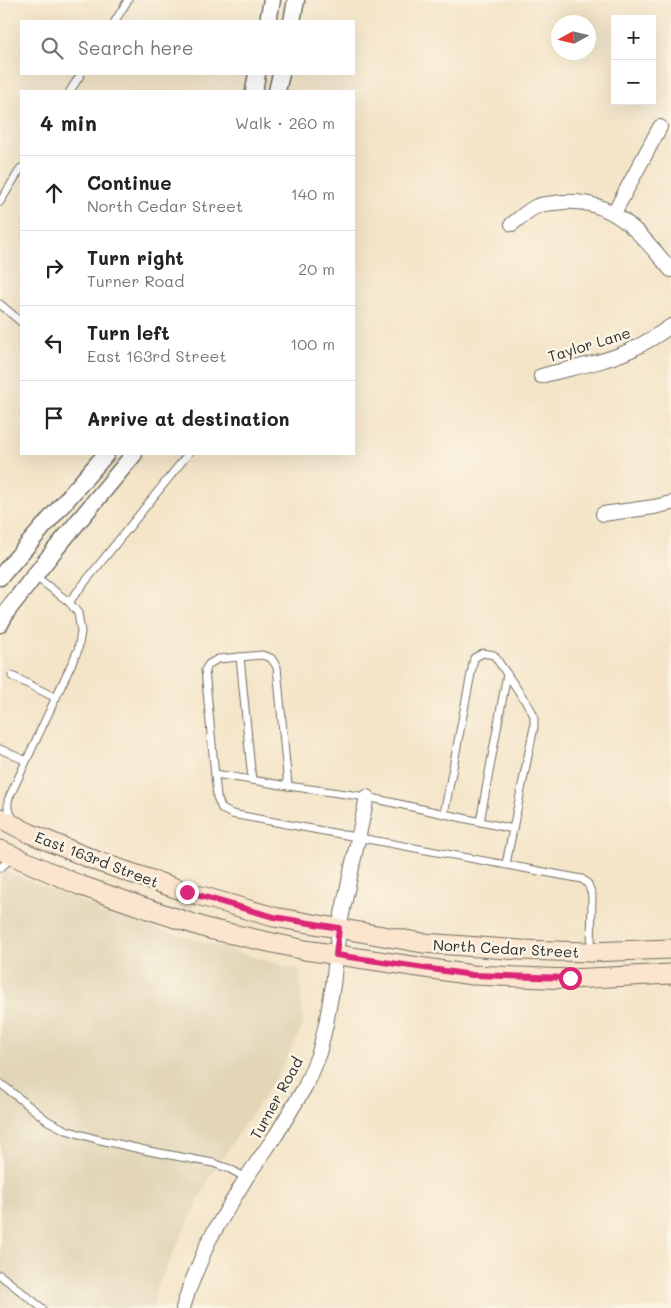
<!DOCTYPE html>
<meta charset="utf-8">
<style>
:root{--surface:#fff;--page:#f2f2f2;--text:#222;--muted:#767676;--line:#e0e0e0}
body{margin:0;font-family:Mali,sans-serif;background:var(--page);color:var(--text)}
.controls{position:absolute;right:15px;top:15px;display:grid;overflow:hidden;border-radius:0px;box-shadow:0 5px 20px #0002}
.controls button{width:45px;height:45px;display:grid;place-items:center;padding:0;border:0;border-bottom:1px solid var(--line);background:var(--surface);color:var(--text);font:25px sans-serif}
.compass{position:absolute;left:551px;top:15px;width:45px;height:45px;border-radius:50%;background:var(--surface);box-shadow:0 5px 20px #0002;rotate:262deg}
.stop{position:absolute;width:15px;height:15px;margin:-11px;border:4px solid #db2777;border-radius:50%;background:#fff}
.stop.end{background:#db2777;border-color:#fff;box-shadow:0 1px 5px #0008}
.list{margin:0;padding:0;list-style:none}
h2{display:flex;justify-content:space-between;align-items:center;height:65px;margin:0;padding:0 20px;font-size:21px}
h2 small{font-size:16px;font-weight:400;color:var(--muted)}
.list li{display:grid;grid-template-columns:32px 1fr auto;gap:15px;align-items:center;box-sizing:border-box;height:75px;padding:0 20px;border-top:1px solid var(--line)}
.list b{display:block;font-size:19px;white-space:nowrap}
.list p{margin:0;font-size:16px;white-space:nowrap;color:var(--muted)}
.list em{font-size:16px;font-style:normal;color:var(--muted)}
.icon{flex:none;width:28px;height:28px;fill:none;stroke:currentColor;stroke-width:2;stroke-linecap:round;stroke-linejoin:round}
.map{position:relative;flex:none;width:671px;height:1308px;overflow:hidden}
.search{position:absolute;background:var(--surface);box-shadow:0 5px 20px #0002;left:20px;top:20px;width:335px;height:55px;display:flex;align-items:center;gap:12px;box-sizing:border-box;padding:0 18px;border-radius:0px;color:var(--muted);font-size:19px}
.panel{position:absolute;background:var(--surface);box-shadow:0 5px 20px #0002;left:20px;top:90px;width:335px;height:365px;border-radius:0px}
.map>svg:first-child{display:block}
.built{fill:#e2d6b7}
.lines{fill:none;stroke-linecap:round;stroke-linejoin:round}
.service-casing{stroke:#716c62;stroke-width:9}
.minor-casing{stroke:#716c62;stroke-width:16}
.tertiary-casing{stroke:#716c62;stroke-width:19}
.secondary-casing{stroke:#716c62;stroke-width:21}
.service{stroke:#fff;stroke-width:7}
.minor{stroke:#fff;stroke-width:14}
.tertiary{stroke:#fff;stroke-width:16}
.secondary{stroke:#fbe5cf;stroke-width:19}
.route{stroke:#db2777;stroke-width:6}
.labels{text-anchor:middle;dominant-baseline:central;stroke-width:5;stroke-linejoin:round;paint-order:stroke}
.street-label{font-size:15px;fill:#2b2b2b;stroke:#fcf5e5}
</style>
<div class="map">
<svg width="671" height="1308" viewBox="0 0 671 1308">
<rect width="100%" height="100%" fill="#fcf5e5"/>
<filter id="ink" filterUnits="userSpaceOnUse"><feTurbulence type="fractalNoise" baseFrequency=".02" numOctaves="2"/><feDisplacementMap in="SourceGraphic" scale="10" xChannelSelector="R" yChannelSelector="G"/><feConvolveMatrix kernelMatrix="1 2 1 2 8 2 1 2 1" color-interpolation-filters="sRGB"/></filter>
<filter id="wash" filterUnits="userSpaceOnUse"><feTurbulence type="fractalNoise" baseFrequency=".0096" numOctaves="4" result="noise"/><feDisplacementMap in="SourceGraphic" scale="20" xChannelSelector="R" yChannelSelector="G"/><feGaussianBlur stdDeviation="1.12" result="paint"/><feColorMatrix in="noise" values="0 0 0 0 0 0 0 0 0 0 0 0 0 0 0 0 0 1.4 0 .05"/><feComposite in="paint" operator="in"/></filter>
<g filter="url(#wash)">
<rect width="100%" height="100%" fill="#f4e5c9"/>
<!-- built -->
<polygon class="built" points="0,869 131,921 299,970 303,1025 279,1073 211,1175 157,1287 153,1308 0,1308"/>
</g>
<g filter="url(#ink)">
<g class="lines">
<!-- service casing -->
<g class="service-casing">
<g id="service">
<polyline points="115,21 128,0"/>
<polyline points="70,91 81,74"/>
<polyline points="0,202 21,168"/>
<polyline points="0,304 21,322"/>
<polyline points="69,602 188,454"/>
<polyline points="240,657 252,780"/>
<polyline points="12,676 56,698"/>
<polyline points="0,749 26,761"/>
<polyline points="215,774 288,786"/>
<polyline points="444,814 474,658 483,653 494,655 530,708 534,716 534,727 513,829"/>
<polyline points="14,820 8,809 8,800 78,650 81,632 78,613 69,602 35,576"/>
<polyline points="480,822 507,674"/>
<polyline points="506,864 513,829 367,797 288,786 277,667 271,658 262,655 218,659 209,664 205,670 217,797 222,809 232,814 582,879 588,884 592,895 591,952"/>
<polyline points="0,868 13,857"/>
<polyline points="0,1083 48,1121 66,1130 96,1139 149,1151 213,1163 230,1169 246,1178"/>
<polyline points="0,1275 42,1308"/>
</g>
</g>
<!-- minor casing -->
<g class="minor-casing">
<g id="minor">
<polyline points="614,213 660,127"/>
<path d="M512,224C520,218 528,210 537,206C545,203 556,203 564,202C615,199 642,236 671,270"/>
<path d="M541,376C570,368 603,363 631,350C645,343 658,335 671,326"/>
<polyline points="603,514 654,507 671,503"/>
<polyline points="183,1308 189,1289 209,1240 246,1178 276,1135 305,1087 319,1053 326,1024 333,985 339,928 367,797"/>
</g>
</g>
<!-- tertiary casing -->
<g class="tertiary-casing">
<g id="tertiary">
<polyline points="268,21 272,0"/>
<polyline points="292,21 296,0"/>
<polyline points="254,91 257,74"/>
<polyline points="277,91 281,74"/>
<polyline points="0,577 106,454"/>
<polyline points="0,624 7,611 53,552 134,454"/>
</g>
</g>
<!-- secondary casing -->
<g class="secondary-casing">
<g id="secondary">
<polyline points="0,818 29,833 99,862 187,892 274,917 423,943 521,950 589,952 671,949"/>
<polyline points="0,850 79,885 151,910 209,929 305,950 472,975 570,979 671,974"/>
</g>
</g>
<!-- service -->
<use href="#service" class="service"/>
<!-- minor -->
<use href="#minor" class="minor"/>
<!-- tertiary -->
<use href="#tertiary" class="tertiary"/>
<!-- secondary -->
<use href="#secondary" class="secondary"/>
</g>
</g>
<g class="lines" filter="url(#ink)">
<!-- route -->
<polyline class="route" points="187,892 274,917 339,928 336,955 472,975 570,978"/>
</g>
<g class="labels">
<!-- street labels -->
<g class="street-label">
<text transform="translate(589 344) rotate(-17)">Taylor Lane</text>
<text transform="translate(97 859) rotate(21)">East 163rd Street</text>
<text transform="translate(506 948) rotate(3)">North Cedar Street</text>
<text transform="translate(276 1098) rotate(-61)">Turner Road</text>
</g>
</g>
</svg>
<div class="controls">
<button>+</button>
<button>−</button>
</div>
<svg class="compass" viewBox="-18 -18 36 36"><path d="M0-13l5 13h-10z" fill="#e53935"/><path d="M0 13l5-13h-10z" fill="#767676"/></svg>
<div class="stop" style="left:570px;top:978px"></div>
<div class="stop end" style="left:187px;top:892px"></div>
<div class="search"><svg class="icon" aria-label="search" viewBox="0 0 24 24"><circle cx="10" cy="10" r="6"/><path d="M15 15l6 6"/></svg>Search here</div>
<section class="panel">
<h2>4 min<small>Walk · 260 m</small></h2>
<ul class="list">
<li><svg class="icon" aria-label="ahead" viewBox="0 0 24 24"><path d="M12 20V5M6 11l6-6 6 6"/></svg><div><b>Continue</b><p>North Cedar Street</p></div><em>140 m</em></li>
<li><svg class="icon" aria-label="right" viewBox="0 0 24 24"><path d="M7 20v-9h11M14 6l5 5-5 5"/></svg><div><b>Turn right</b><p>Turner Road</p></div><em>20 m</em></li>
<li><svg class="icon" aria-label="left" viewBox="0 0 24 24"><path d="M17 20v-9H6M10 6l-5 5 5 5"/></svg><div><b>Turn left</b><p>East 163rd Street</p></div><em>100 m</em></li>
<li><svg class="icon" aria-label="arrive" viewBox="0 0 24 24"><path d="M6 21V4h12l-3 4 3 4H6"/></svg><div><b>Arrive at destination</b></div></li>
</ul>
</section>
</div>
